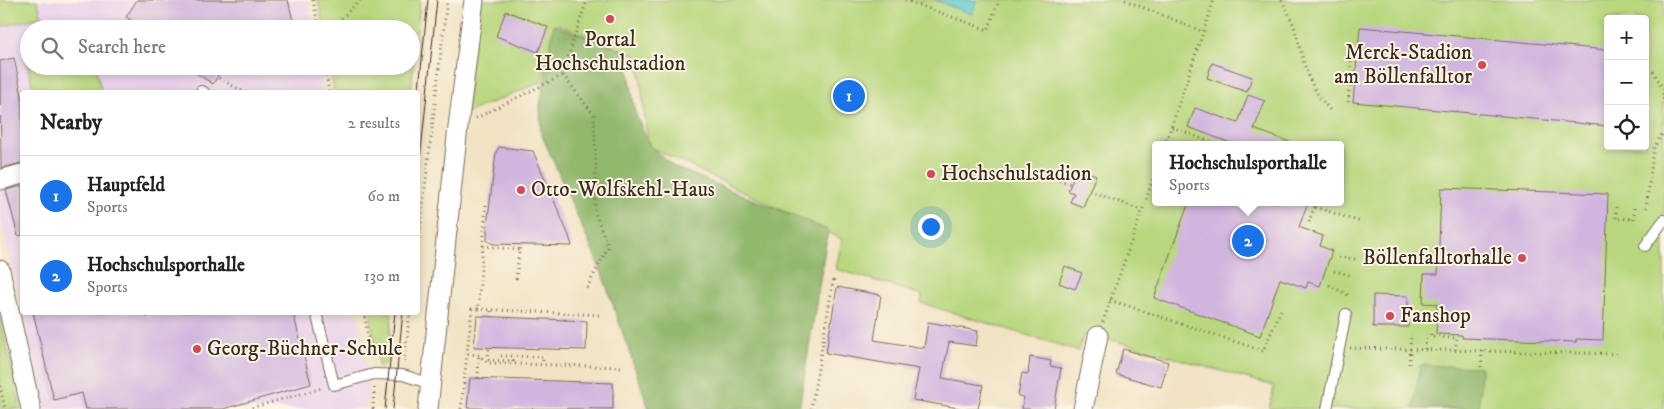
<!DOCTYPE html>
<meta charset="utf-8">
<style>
:root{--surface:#fff;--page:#f2f2f2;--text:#222;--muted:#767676;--line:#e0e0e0;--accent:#1a73e8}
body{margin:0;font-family:"IM FELL DW Pica",serif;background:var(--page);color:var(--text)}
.controls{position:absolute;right:15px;top:15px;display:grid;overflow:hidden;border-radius:5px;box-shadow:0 2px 8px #0003}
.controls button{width:45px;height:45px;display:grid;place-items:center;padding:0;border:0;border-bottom:1px solid var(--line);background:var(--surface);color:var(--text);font:25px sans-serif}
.you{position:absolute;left:930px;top:226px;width:18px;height:18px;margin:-12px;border:4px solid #fff;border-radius:50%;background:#1a73e8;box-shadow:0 0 0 8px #1a73e833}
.badge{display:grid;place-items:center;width:32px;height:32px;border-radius:50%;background:var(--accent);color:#fff;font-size:16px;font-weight:700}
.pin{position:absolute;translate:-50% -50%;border:2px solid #fff;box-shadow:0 1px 5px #0006}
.popup{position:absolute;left:1152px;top:141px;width:192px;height:65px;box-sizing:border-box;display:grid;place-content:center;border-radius:5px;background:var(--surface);filter:drop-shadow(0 1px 4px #0005);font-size:16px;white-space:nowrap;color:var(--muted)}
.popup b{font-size:19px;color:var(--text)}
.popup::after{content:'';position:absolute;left:50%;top:100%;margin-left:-10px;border:10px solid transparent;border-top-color:var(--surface)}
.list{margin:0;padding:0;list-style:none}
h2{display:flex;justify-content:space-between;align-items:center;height:65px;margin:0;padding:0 20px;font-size:21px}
h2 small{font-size:16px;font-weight:400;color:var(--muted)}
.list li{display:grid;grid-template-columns:32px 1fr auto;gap:15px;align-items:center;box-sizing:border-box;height:80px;padding:0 20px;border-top:1px solid var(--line)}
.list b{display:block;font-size:19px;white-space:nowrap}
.list p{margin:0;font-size:16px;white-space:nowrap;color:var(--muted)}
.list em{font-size:16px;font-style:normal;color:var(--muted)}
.icon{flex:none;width:28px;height:28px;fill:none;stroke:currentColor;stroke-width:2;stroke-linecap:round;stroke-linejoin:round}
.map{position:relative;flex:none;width:1664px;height:409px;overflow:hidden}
.search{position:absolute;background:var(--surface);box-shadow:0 2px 8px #0003;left:20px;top:20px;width:400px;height:55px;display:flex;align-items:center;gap:12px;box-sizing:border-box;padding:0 18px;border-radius:28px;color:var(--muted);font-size:19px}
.panel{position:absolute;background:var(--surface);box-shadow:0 2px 8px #0003;left:20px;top:90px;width:400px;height:225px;border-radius:5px}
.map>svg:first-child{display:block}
.built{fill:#ead1ec}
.green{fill:#b8d77e;stroke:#7a804e;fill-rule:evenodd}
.forest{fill:#92b86d;stroke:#667146}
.water{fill:#5dcbd1;stroke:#4c7a78}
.building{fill:#d1b5df}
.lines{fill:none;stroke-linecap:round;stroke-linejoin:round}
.lane-casing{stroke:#7b6b58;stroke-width:12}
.street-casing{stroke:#7b6b58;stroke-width:21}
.path{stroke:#7b6b58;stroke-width:3;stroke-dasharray:1 4;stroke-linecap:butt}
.lane{stroke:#fff;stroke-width:10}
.street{stroke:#fff;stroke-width:19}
.tram{stroke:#3b2a1e;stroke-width:1}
.poi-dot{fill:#d1495b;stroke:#fcf5e5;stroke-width:2}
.labels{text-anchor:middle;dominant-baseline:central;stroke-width:4;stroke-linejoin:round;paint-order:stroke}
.poi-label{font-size:21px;fill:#3b2a1e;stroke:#fcf5e5;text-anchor:start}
</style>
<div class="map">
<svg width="1664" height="409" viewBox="0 0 1664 409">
<rect width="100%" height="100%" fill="#fcf5e5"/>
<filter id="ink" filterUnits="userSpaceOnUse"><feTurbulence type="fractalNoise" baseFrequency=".02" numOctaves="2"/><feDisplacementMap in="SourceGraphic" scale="10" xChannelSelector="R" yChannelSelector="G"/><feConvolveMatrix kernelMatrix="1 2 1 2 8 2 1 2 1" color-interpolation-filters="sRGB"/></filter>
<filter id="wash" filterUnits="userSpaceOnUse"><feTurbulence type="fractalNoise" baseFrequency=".0096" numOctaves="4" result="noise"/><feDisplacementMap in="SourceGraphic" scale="20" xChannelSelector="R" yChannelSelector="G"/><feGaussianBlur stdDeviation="1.12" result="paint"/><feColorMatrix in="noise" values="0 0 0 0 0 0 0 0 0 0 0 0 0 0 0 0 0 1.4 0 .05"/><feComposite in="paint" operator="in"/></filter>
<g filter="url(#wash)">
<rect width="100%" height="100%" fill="#f1e3c4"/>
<!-- built -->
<g class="built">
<polygon points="0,0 307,0 313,29 29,29 29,66 319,66 323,92 22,92 22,312 0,215"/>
<polygon points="23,313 358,313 369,386 366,409 45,409"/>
</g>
<!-- green -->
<g class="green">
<polygon points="0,0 37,0 42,17 0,27"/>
<polygon points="318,0 420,0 411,92 334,92 330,66 411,66 411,29 324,29"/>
<path d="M479,0H1664V409H1269L1274,386L1098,336L1083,335L1079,351L921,303L922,295L836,269L842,239L648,146L638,56L557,24L541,82L466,113ZM1608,19H1645V146H1608ZM1156,145H1340V202H1156Z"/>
<polygon points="29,48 29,66 96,66 101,90 100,92 34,92 24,50"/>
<polygon points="370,313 392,313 387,362 379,369"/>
<polygon points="0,316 21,409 0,409"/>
</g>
<!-- forest -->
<g class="forest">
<polygon points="554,25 626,52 635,112 650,146 674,167 828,230 799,409 649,409 602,273 541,133 540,105"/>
<polygon points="1420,365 1481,367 1479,409 1413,409"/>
</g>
<!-- water -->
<polygon class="water" points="934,0 977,0 972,14"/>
<g id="blocks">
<!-- building -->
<g class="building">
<polygon points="137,0 288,0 295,29 145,29 126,17"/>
<polygon points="506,11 548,27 538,52 496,36"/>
<polygon points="1360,27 1608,50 1608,126 1353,102"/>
<polygon points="14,58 22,96 22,163 1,168 0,61"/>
<polygon points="1212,63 1252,77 1247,92 1207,78"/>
<polygon points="185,66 224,66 213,84"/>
<polygon points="1248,95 1265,101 1254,129 1292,143 1292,145 1236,145 1188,127 1195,108 1238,123"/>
<polygon points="499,147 533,151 569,236 572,246 494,244 487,241 487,226 496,152"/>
<polygon points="1082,170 1096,175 1083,207 1070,202 1074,193 1068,191 1074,176 1079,178"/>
<polygon points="22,186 22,235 18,236 6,190"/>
<polygon points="1441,188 1608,194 1603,340 1576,339 1576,342 1462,338 1462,335 1436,334 1437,304 1423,303 1424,274 1438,274"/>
<polygon points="1189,202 1308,202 1299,227 1323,236 1320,246 1332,251 1320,286 1308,282 1306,288 1280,279 1260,336 1154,298"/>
<polygon points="1065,266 1082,273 1075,289 1059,283"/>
<polygon points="837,287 881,295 874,340 924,348 928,322 978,331 976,346 949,342 942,378 983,385 978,409 964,409 913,400 919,369 826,353"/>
<polygon points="1373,295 1408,296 1408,327 1373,327"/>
<polygon points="33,312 146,312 146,317 165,312 293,312 311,384 223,409 86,409 82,393 54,400"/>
<polygon points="477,316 587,321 586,350 474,347"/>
<polygon points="1123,349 1168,362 1161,387 1116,374"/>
<polygon points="1030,357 1051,361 1050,366 1061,368 1054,409 1022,409 1024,397 1018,396 1022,373 1028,374"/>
<polygon points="470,378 613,383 613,409 467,408"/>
</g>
</g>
</g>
<g filter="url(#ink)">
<use href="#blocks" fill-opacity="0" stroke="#7b6b58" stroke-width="1"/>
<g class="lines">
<!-- lane casing -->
<g class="lane-casing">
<g id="lane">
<polyline points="201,91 204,92"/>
<polyline points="1645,246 1664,220"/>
<polyline points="316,312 334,385 374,374 403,375 431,384"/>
<polyline points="1327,409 1346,314"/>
</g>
</g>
<!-- street casing -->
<g class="street-casing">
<g id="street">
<polyline points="0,180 22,174"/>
<polyline points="0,270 31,409"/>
<polyline points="428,409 458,127 474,0"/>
<polyline points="1083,409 1098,336"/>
</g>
</g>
<!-- path -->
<g class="path">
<polyline points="313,0 319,29"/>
<polyline points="905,0 988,30 999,0"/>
<polyline points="1125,0 1204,32"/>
<path d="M1282,0C1287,11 1293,21 1296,33C1305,66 1307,85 1331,111"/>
<polyline points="331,29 360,0"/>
<polyline points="325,66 329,92"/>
<polyline points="1653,71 1663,89 1664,104"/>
<polyline points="219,78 244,92"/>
<polyline points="1348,102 1353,44"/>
<polyline points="476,118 563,75"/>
<polyline points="1172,127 1218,145"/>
<polyline points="1165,145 1214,0"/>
<polyline points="1059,180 1071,184"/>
<polyline points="1090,191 1141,210"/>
<polyline points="1315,207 1361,222"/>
<polyline points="1616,207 1616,219 1634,219 1634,207"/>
<polyline points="1646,208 1654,147 1664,132"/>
<polyline points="1309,222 1316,202"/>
<polyline points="483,246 519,250"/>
<polyline points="418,248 447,0"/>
<polyline points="1339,257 1356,259"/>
<polyline points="1334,271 1353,276"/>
<polyline points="516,279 520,245"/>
<polyline points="1329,285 1350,296"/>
<polyline points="587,288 608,247 595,212 596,168 594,115 563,75 573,41 587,0"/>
<polyline points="1110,300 1263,351 1281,310"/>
<polyline points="478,309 600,315"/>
<polyline points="364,312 372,361"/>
<polyline points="491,317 491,310"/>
<polyline points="565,320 566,313"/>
<polyline points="1103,322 1156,171"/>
<polyline points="1431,334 1431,337 1457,338 1455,350"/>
<polyline points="1350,348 1619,354"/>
<polyline points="1425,349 1426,334"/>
<polyline points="468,354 479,355 488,363 623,367"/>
<polyline points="501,356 543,357 543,365"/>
<polyline points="488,360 513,361 513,356"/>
<polyline points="488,360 489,347"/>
<polyline points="404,362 410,312"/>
<polyline points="1409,364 1411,334"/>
<polyline points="1481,367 1482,351"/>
<polyline points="478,378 479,355"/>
<polyline points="0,386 5,409"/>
<polyline points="247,409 322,388"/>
<polyline points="373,409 374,387"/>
<polyline points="461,409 472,309 478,309 486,203"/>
<polyline points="811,409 834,277"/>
</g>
<!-- lane -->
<use href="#lane" class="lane"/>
<!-- street -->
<use href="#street" class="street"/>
<!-- tram -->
<g class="tram">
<polyline points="418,98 428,0"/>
<polyline points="418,178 437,0"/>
<polyline points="385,409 395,312"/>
<polyline points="393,409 403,312"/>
</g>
</g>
</g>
<!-- markers -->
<g class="poi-dot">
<circle cx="610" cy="19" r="5"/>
<circle cx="1482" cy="65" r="5"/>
<circle cx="931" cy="174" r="5"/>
<circle cx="521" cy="190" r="5"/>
<circle cx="1522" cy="258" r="5"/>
<circle cx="1390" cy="316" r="5"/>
<circle cx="197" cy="349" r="5"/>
</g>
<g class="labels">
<!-- poi labels -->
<g class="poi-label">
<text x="610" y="40" text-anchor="middle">Portal<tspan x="610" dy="24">Hochschulstadion</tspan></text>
<text x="1472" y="53" text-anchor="end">Merck-Stadion<tspan x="1472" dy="24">am Böllenfalltor</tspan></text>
<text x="941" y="174">Hochschulstadion</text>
<text x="531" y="190">Otto-Wolfskehl-Haus</text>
<text x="1512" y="258" text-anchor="end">Böllenfalltorhalle</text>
<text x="1400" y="316">Fanshop</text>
<text x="207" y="349">Georg-Büchner-Schule</text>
</g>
</g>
</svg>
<div class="controls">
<button>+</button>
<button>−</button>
<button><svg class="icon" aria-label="locate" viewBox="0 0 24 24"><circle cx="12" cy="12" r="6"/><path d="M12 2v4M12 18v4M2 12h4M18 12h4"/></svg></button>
</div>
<div class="you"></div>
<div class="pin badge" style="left:849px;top:96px">1</div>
<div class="pin badge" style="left:1248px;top:241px">2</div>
<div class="popup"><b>Hochschulsporthalle</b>Sports</div>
<div class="search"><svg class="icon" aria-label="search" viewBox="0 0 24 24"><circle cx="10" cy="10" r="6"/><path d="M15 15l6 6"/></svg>Search here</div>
<section class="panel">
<h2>Nearby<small>2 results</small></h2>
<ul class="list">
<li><span class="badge">1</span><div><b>Hauptfeld</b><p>Sports</p></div><em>60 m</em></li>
<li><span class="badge">2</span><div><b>Hochschulsporthalle</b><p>Sports</p></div><em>130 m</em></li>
</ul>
</section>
</div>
